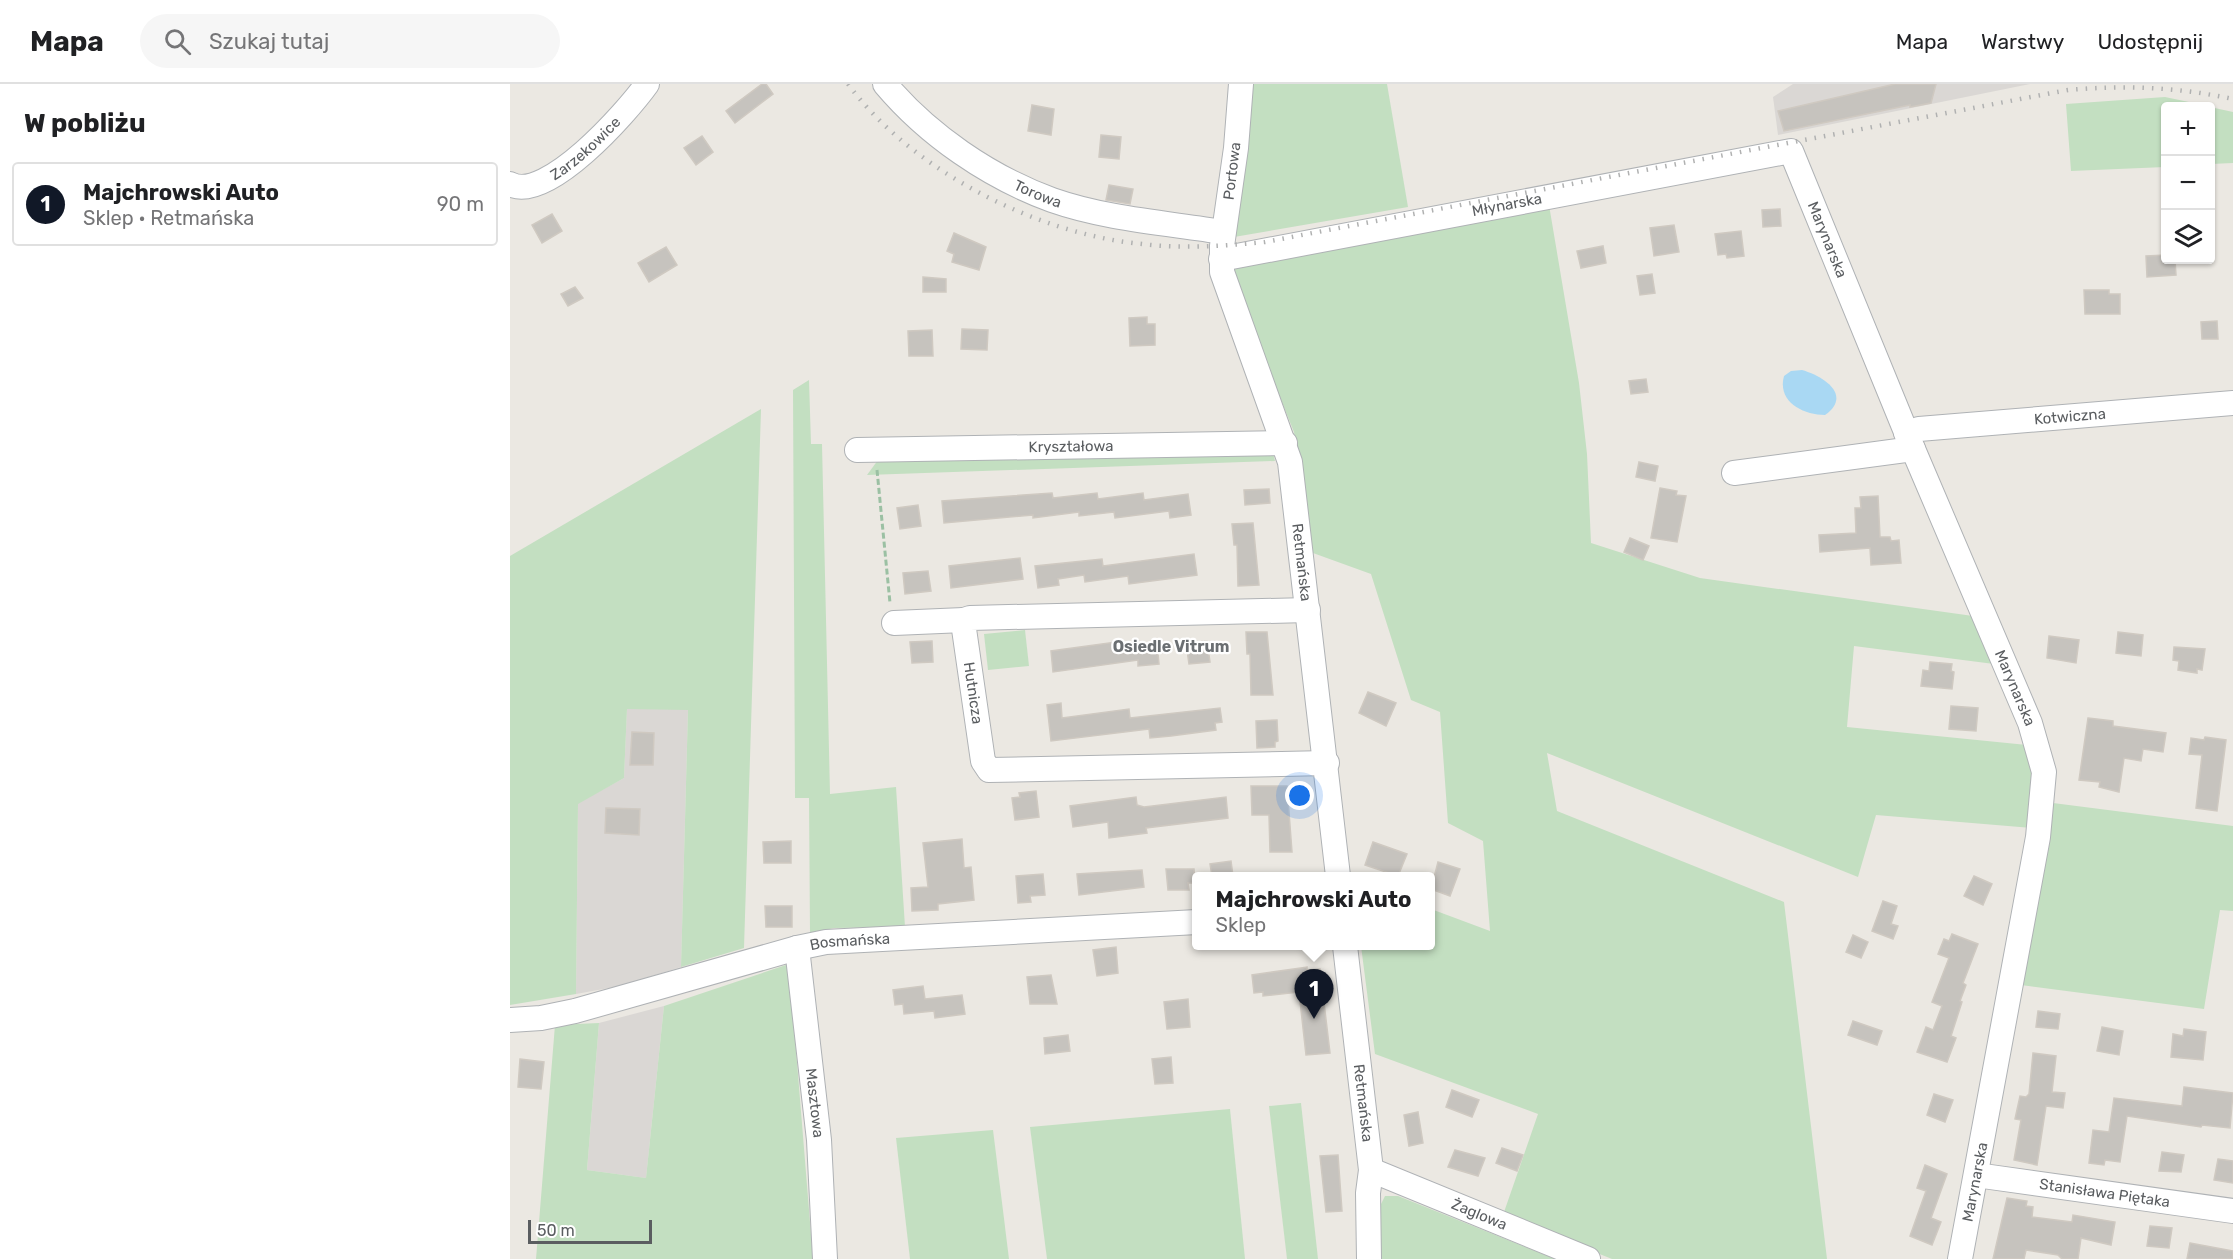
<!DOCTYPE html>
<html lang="pl">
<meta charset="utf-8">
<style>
:root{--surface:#fff;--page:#f6f6f6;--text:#202124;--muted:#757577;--line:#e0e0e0;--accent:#111827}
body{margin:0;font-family:Rubik,sans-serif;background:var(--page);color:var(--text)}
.controls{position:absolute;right:18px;top:18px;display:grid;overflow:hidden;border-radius:6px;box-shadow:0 2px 4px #0004}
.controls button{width:54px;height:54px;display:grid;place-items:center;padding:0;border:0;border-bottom:2px solid var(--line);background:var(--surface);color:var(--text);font:30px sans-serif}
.scale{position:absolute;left:18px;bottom:15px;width:124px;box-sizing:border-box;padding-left:6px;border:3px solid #5a5d60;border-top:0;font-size:16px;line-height:21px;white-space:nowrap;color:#5a5d60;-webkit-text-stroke:4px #fff;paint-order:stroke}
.you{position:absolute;left:790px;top:712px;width:21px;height:21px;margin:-15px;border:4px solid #fff;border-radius:50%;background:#1a73e8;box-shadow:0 0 0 9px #1a73e833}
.badge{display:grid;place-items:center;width:39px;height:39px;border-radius:50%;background:var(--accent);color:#fff;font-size:20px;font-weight:700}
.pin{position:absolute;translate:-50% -50px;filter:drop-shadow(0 2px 3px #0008)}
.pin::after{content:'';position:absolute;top:32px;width:21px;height:18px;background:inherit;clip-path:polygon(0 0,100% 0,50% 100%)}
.popup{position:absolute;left:682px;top:788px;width:243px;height:78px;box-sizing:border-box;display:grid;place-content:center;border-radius:6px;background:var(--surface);filter:drop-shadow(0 2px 4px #0005);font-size:20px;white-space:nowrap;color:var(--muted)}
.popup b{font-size:22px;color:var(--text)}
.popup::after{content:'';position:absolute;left:50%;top:100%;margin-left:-12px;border:12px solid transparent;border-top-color:var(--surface)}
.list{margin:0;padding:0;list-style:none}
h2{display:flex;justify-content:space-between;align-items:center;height:78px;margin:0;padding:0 24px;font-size:26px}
h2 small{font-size:20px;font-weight:400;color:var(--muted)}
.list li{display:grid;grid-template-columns:39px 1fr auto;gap:18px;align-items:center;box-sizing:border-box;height:84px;margin:0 12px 12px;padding:0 12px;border:2px solid var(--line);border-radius:6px}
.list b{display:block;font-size:22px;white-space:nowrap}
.list p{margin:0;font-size:20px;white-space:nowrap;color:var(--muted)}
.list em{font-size:20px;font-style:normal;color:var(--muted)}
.icon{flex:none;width:33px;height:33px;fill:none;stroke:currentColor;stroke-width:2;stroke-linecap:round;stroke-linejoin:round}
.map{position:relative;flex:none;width:1723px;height:1175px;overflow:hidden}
header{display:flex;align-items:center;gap:36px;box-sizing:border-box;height:84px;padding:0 30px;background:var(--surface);border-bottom:2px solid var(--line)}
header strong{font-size:28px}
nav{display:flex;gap:33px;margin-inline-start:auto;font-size:21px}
.search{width:420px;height:54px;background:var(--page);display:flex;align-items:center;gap:15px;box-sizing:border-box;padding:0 21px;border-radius:33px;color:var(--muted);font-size:22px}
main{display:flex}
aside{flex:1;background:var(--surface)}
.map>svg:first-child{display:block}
.industrial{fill:#dad7d4}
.green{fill:#c3dfc1}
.water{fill:#a9d8f3}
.building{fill:#c6c3be;stroke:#cfc9c1;stroke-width:1.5}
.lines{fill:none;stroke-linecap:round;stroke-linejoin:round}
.minor-casing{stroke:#afb2b5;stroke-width:26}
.path{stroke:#9bc0a3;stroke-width:3;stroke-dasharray:6 3;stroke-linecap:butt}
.minor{stroke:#fff;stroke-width:24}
.rail{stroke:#b0b1b1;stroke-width:4.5;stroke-dasharray:1.5 8;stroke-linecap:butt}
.labels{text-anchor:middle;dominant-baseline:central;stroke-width:4.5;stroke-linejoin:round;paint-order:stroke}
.street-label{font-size:15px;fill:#5a5d60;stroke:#fff}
.neighbourhood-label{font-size:16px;font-weight:bold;fill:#6b6f72;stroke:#fff}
</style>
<header>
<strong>Mapa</strong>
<div class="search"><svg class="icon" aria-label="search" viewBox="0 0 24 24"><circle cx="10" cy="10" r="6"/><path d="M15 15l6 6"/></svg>Szukaj tutaj</div>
<nav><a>Mapa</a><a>Warstwy</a><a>Udostępnij</a></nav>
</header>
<main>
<aside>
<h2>W pobliżu<small></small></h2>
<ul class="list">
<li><span class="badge">1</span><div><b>Majchrowski Auto</b><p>Sklep · Retmańska</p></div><em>90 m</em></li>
</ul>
</aside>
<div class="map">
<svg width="1723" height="1175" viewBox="0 0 1723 1175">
<rect width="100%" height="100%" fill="#ebe8e2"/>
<!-- industrial -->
<g class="industrial">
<polygon points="1283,0 1520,0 1268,51 1263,13"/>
<polygon points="117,624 178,625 171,883 110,902 66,910 68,719 114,694"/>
<polygon points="154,922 136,1094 77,1086 89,939"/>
</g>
<!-- green -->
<g class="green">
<polygon points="737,0 877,0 898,123 724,153"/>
<polygon points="1655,13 1698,22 1656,22 1655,83 1561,87 1556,20"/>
<polygon points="1700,23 1723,28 1723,79 1701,80"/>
<polygon points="1039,121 1069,299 1077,370 1081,459 1190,494 1463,532 1484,580 1344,562 1337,643 1517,661 1524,691 1522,744 1366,731 1348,793 1037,669 1047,727 1274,818 1317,1175 1102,1175 993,1131 1028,1030 865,970 851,862 921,862 921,825 980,847 973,757 938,739 930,628 901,616 861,490 803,469 784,348 724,200 720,180"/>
<polygon points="299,296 301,360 312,360 320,710 386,703 395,843 324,844 300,849 299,714 285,714 283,306"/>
<polygon points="251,325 234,864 171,883 178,626 117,625 114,694 68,720 66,910 0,921 0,472"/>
<polygon points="763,369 765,377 357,391 368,376"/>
<polygon points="515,546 519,582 478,586 474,550"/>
<polygon points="1543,719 1723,742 1723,827 1710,826 1694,925 1511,901"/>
<polygon points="279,880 303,1175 26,1175 45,941 89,939 77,1086 136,1094 154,922"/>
<polygon points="791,1019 808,1175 777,1175 759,1022"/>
<polygon points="720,1025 735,1175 537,1175 520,1043"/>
<polygon points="483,1046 499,1175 400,1175 386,1054"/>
<polygon points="875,1112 888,1112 1045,1175 869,1175 870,1122"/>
</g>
<!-- water -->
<path class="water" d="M1292,286C1313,292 1343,311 1315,331C1292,331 1267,317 1274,292L1281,287Z"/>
<!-- building -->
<g class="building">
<polygon points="252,0 256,0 263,10 225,39 216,27"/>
<polygon points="1385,0 1426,0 1421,19 1400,23 1400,21 1274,47 1268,27"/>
<polygon points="522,21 544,25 541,51 518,47"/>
<polygon points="591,51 611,53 609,75 589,73"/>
<polygon points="192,52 203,68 186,81 174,64"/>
<polygon points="599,101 623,105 620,120 596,116"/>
<polygon points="1270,125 1271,142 1253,143 1252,126"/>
<polygon points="42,130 52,147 32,159 22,141"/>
<polygon points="1164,141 1169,168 1144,172 1140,144"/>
<polygon points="1231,147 1234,172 1217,174 1216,170 1208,171 1205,150"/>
<polygon points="444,149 476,163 469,186 442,178 444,170 437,167"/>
<polygon points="1093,162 1096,179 1071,184 1067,167"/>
<polygon points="156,163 167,181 139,198 128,179"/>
<polygon points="1656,171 1656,176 1665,176 1666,191 1637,193 1636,172"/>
<polygon points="1142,190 1145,209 1130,211 1127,192"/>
<polygon points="413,193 436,195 436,208 413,208"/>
<polygon points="65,203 73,214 58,222 51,210"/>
<polygon points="1574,206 1599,206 1599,210 1610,210 1610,230 1575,230"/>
<polygon points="637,233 637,240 645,240 645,261 620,262 619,234"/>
<polygon points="1707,237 1708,255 1692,255 1691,238"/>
<polygon points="452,245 478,246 477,266 451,265"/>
<polygon points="422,246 423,272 399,272 398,247"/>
<polygon points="1136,295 1138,308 1121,310 1119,297"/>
<polygon points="1129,378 1148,382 1145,397 1126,393"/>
<polygon points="1150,404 1167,407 1166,411 1176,412 1167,458 1141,454"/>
<polygon points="759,405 760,419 735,421 734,406"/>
<polygon points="542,409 543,414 587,409 588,415 633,409 634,416 678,410 681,431 660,434 659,427 605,434 604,428 569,432 569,428 523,434 523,431 434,439 432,417"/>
<polygon points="1368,412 1370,453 1380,453 1381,457 1389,456 1391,479 1361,481 1360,464 1310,468 1309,451 1346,449 1345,424 1351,424 1350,413"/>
<polygon points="408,421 411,442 390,445 387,424"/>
<polygon points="743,439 749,501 728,502 727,461 724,461 722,440"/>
<polygon points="1120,454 1139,462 1133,476 1114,468"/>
<polygon points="684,470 687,491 619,500 618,492 575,498 574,491 548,495 549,501 528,504 525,482 592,475 593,482"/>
<polygon points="510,474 513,495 441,504 439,482"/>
<polygon points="418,487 421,507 395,510 393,489"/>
<polygon points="736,548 757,548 763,611 741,611 740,570 737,570"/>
<polygon points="1608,548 1633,551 1631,572 1606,569"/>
<polygon points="1539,552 1569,556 1566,579 1537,574"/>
<polygon points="422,557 423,578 402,579 400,558"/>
<polygon points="697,557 700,578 679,580 676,559"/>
<polygon points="606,558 607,562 613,563 647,559 649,580 628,582 628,576 543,588 541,567"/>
<polygon points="1664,563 1695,565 1692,586 1687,585 1687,589 1668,586 1669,577 1663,576"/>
<polygon points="1420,578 1442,580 1441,587 1444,588 1442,605 1411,602 1413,586 1419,587"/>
<polygon points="858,608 886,619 876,642 849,629"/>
<polygon points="551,619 552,634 619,625 620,634 710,624 712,638 705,639 706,646 661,652 640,654 639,645 541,657 537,621"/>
<polygon points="1441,622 1468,624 1466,647 1439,645"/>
<polygon points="1578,634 1603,637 1603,642 1656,649 1653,668 1633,665 1631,677 1614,674 1609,708 1589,703 1590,698 1569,696"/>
<polygon points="767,636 768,657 765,658 765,663 747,664 746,637"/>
<polygon points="122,648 144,649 143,681 120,681"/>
<polygon points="1695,653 1716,656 1707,727 1686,724 1692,671 1679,670 1681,654 1694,656"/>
<polygon points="741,702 777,702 782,768 760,768 759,731 742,731"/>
<polygon points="526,707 529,733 505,736 502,714 510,713 509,709"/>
<polygon points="626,713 627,721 634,723 716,713 718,734 636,744 637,749 599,754 598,738 563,743 560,722"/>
<polygon points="96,724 130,725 129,751 95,749"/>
<polygon points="452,755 454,784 461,783 464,816 428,820 428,826 402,827 401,804 418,803 413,759"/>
<polygon points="281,757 281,779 254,779 253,758"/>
<polygon points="863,758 897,770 888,792 855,781"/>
<polygon points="721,777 723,792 702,792 700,780"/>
<polygon points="928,778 950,785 940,812 921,805"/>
<polygon points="656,785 684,785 685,799 678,799 679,806 658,806"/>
<polygon points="632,786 634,803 569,811 567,790"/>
<polygon points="533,790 535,811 520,812 521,818 508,819 506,792"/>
<polygon points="1464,792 1482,800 1473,821 1454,812"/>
<polygon points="1373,817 1387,822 1381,840 1388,842 1383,855 1362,847"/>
<polygon points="255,822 282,822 282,843 256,843"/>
<polygon points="1442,850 1468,860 1453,899 1456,901 1450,917 1452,918 1441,952 1446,954 1437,978 1407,968 1416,943 1423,946 1432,922 1422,918 1439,874 1428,870 1434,855 1439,857"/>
<polygon points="1343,851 1358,858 1351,874 1336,868"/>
<polygon points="606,863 608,889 587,892 583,866"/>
<polygon points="797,883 797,886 810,885 820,969 796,971 789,908 753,912 753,908 744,909 742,891"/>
<polygon points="541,891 547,920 520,920 517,893"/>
<polygon points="413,902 415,915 452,911 455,930 425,934 424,927 394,930 393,920 385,921 383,906"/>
<polygon points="678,915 680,943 657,945 654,918"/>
<polygon points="1528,927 1550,930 1548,945 1526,943"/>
<polygon points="1343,937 1372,947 1367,961 1338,951"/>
<polygon points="1592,943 1613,947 1609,971 1587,967"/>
<polygon points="1674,945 1696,948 1693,976 1661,973 1663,950 1673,952"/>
<polygon points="558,951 560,967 535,970 534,954"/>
<polygon points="1523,969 1546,972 1542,1008 1555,1009 1553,1024 1536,1022 1527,1081 1504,1076 1511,1036 1505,1035 1510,1012 1516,1013 1519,1010"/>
<polygon points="661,973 663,999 645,1000 642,975"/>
<polygon points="10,975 34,978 31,1005 8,1003"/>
<polygon points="1674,1003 1723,1009 1720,1044 1692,1041 1691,1043 1617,1032 1610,1078 1595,1076 1594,1081 1579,1079 1583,1046 1599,1048 1604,1014 1672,1022"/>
<polygon points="942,1006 969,1016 962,1033 936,1023"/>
<polygon points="1424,1010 1443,1016 1435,1038 1417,1031"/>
<polygon points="908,1028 913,1059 899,1062 894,1031"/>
<polygon points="992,1064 1013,1071 1007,1087 986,1079"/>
<polygon points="945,1066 975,1074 968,1092 938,1083"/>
<polygon points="1652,1068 1674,1071 1671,1088 1649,1087"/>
<polygon points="828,1071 832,1127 816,1128 810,1072"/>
<polygon points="1708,1075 1723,1077 1723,1099 1704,1096"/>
<polygon points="1415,1081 1437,1090 1421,1134 1431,1138 1422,1161 1400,1152 1416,1107 1407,1104"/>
<polygon points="1497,1114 1517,1117 1516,1122 1523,1123 1522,1133 1562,1138 1563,1131 1605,1138 1601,1161 1571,1154 1568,1175 1552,1175 1548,1171 1516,1166 1514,1175 1483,1175"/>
<polygon points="1640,1142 1662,1144 1659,1164 1637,1162"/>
<polygon points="1680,1159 1723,1167 1723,1175 1677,1175"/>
</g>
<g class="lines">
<!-- minor casing -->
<g class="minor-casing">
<g id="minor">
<path id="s1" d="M375,0C418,51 479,93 542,116C596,135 657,139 713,148"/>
<path id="s2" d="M731,0L726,64L712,162V188L780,378L828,792"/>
<path id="s3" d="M0,100C36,120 117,28 137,0"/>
<path id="s4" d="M711,175L1281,67L1403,365L1520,639L1534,688L1528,753L1450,1175"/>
<path id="s5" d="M1396,349L1409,345L1723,319"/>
<path id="s6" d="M347,366L775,359"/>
<polyline points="1224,389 1403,365"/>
<path id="s7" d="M798,526L460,534L454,536V545L473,677L479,686L817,679"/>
<polyline points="384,539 454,536"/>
<path id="s8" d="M835,862L861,1086L858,1109L859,1175"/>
<path id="s9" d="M287,864L309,1056L315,1175"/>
<path id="s10" d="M0,936L31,934L65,927L287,864L316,858L687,838"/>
<path id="s11" d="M861,1086L1078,1175"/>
<path id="s12" d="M1466,1091L1723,1127"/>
</g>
</g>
<!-- path -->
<polyline class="path" points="367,386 380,519"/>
<!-- minor -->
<use href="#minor" class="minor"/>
<!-- rail -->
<path class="rail" d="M338,0C401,86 526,150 632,160C673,165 714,162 755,158L1558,6C1615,1 1667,3 1723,15"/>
</g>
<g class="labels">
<!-- street labels -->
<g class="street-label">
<text stroke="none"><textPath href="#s3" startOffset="88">Zarzekowice</textPath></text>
<text transform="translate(722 87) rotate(-83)">Portowa</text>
<text stroke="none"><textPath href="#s1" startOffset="190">Torowa</textPath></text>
<text stroke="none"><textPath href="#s4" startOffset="291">Młynarska</textPath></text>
<text stroke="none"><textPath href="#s4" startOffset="676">Marynarska</textPath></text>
<text stroke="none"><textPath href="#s5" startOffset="165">Kotwiczna</textPath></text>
<text stroke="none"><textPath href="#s6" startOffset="214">Kryształowa</textPath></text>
<text stroke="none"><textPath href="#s2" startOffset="492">Retmańska</textPath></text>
<text stroke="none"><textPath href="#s4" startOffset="1162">Marynarska</textPath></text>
<text stroke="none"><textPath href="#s7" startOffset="418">Hutnicza</textPath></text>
<text stroke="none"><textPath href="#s10" startOffset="350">Bosmańska</textPath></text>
<text stroke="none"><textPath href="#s8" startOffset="158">Retmańska</textPath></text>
<text stroke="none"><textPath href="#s9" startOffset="156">Masztowa</textPath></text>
<text transform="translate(1465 1098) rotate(-79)">Marynarska</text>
<text stroke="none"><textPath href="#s12" startOffset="130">Stanisława Piętaka</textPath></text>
<text stroke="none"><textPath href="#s11" startOffset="117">Żaglowa</textPath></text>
</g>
<!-- neighbourhood labels -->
<g class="neighbourhood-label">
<text x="661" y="562">Osiedle Vitrum</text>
</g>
</g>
</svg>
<div class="controls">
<button>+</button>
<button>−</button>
<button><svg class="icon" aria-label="layers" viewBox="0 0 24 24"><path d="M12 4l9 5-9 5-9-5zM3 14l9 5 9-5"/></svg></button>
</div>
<div class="scale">50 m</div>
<div class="you"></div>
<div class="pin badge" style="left:804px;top:935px">1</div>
<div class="popup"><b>Majchrowski Auto</b>Sklep</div>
</div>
</main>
